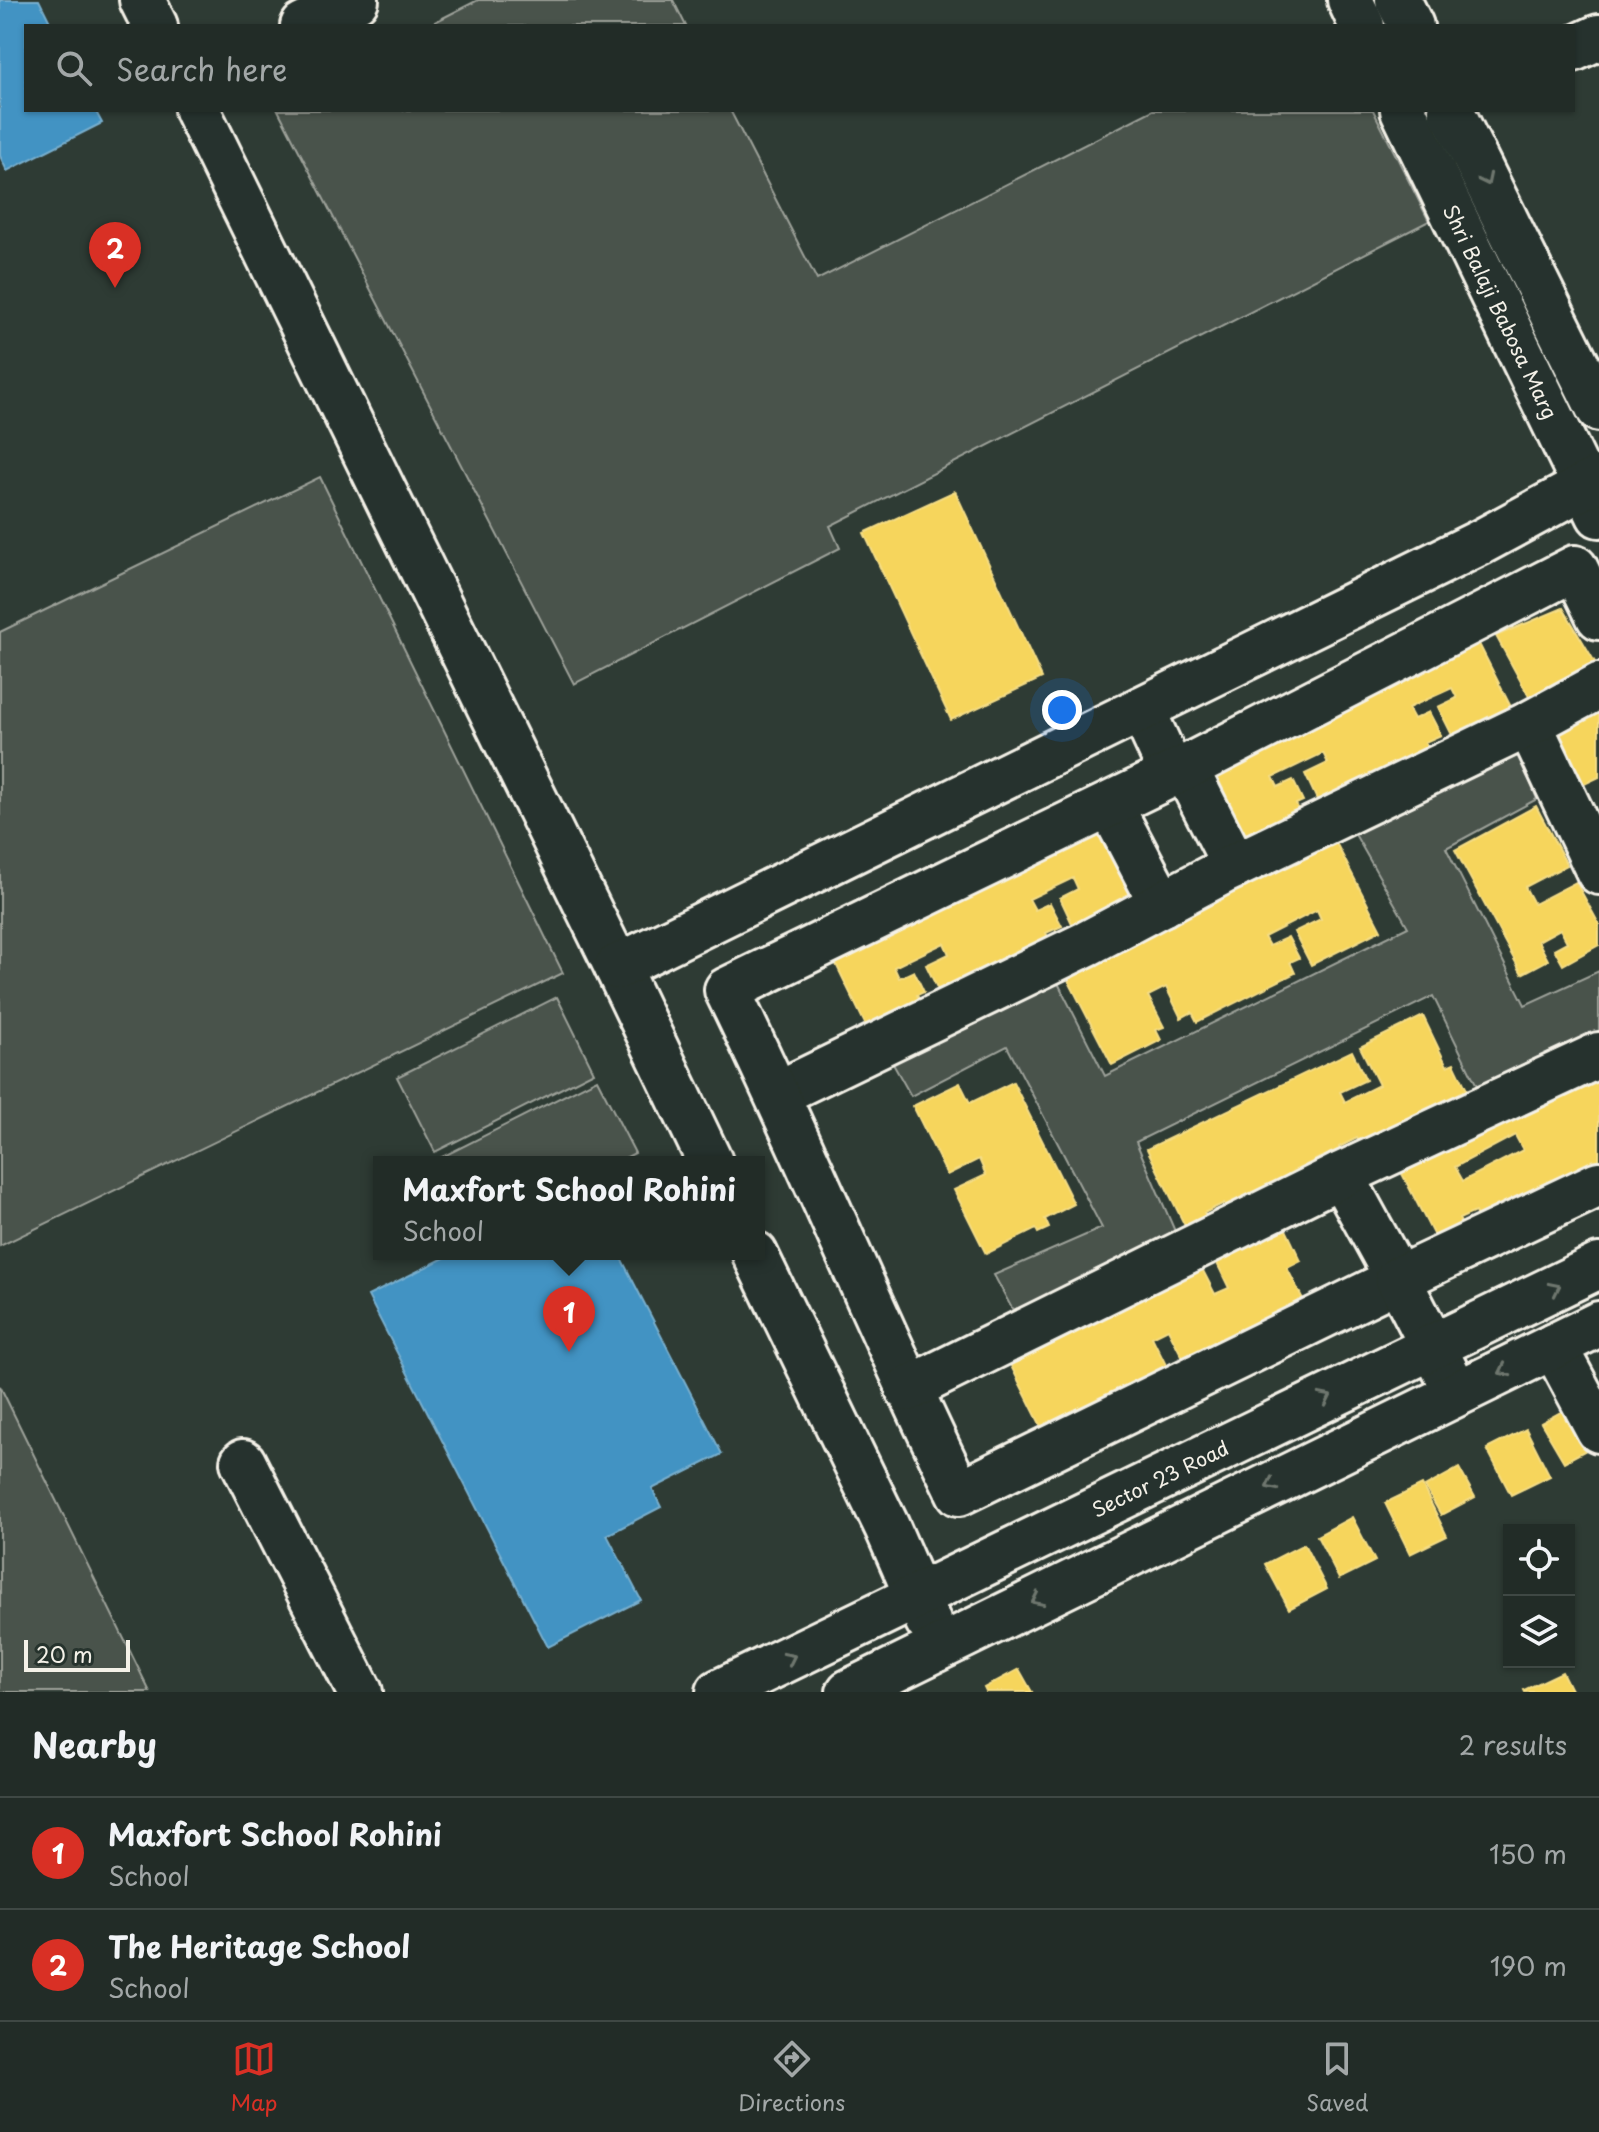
<!DOCTYPE html>
<style>
:root{--surface:#222c27;--page:#2a342f;--text:#f1f3f6;--muted:#a2a7a7;--line:#3f4844;--accent:#d93025}
body{margin:0;font-family:"Playpen Sans",sans-serif;background:var(--page);color:var(--text)}
.controls{position:absolute;right:24px;bottom:24px;display:grid;overflow:hidden;border-radius:0px;box-shadow:0 2px 6px #0004}
.controls button{width:72px;height:72px;display:grid;place-items:center;padding:0;border:0;border-bottom:2px solid var(--line);background:var(--surface);color:var(--text);font:40px sans-serif}
.scale{position:absolute;left:24px;bottom:20px;width:106px;box-sizing:border-box;padding-left:8px;border:4px solid #f4f1e8;border-top:0;font-size:22px;line-height:28px;white-space:nowrap;color:#f4f1e8;-webkit-text-stroke:6px #26332d;paint-order:stroke}
.you{position:absolute;left:1062px;top:710px;width:28px;height:28px;margin:-20px;border:6px solid #fff;border-radius:50%;background:#1a73e8;box-shadow:0 0 0 12px #1a73e833}
.badge{display:grid;place-items:center;width:52px;height:52px;border-radius:50%;background:var(--accent);color:#fff;font-size:26px;font-weight:700}
.pin{position:absolute;translate:-50% -66px;filter:drop-shadow(0 2px 4px #0008)}
.pin::after{content:'';position:absolute;top:42px;width:28px;height:24px;background:inherit;clip-path:polygon(0 0,100% 0,50% 100%)}
.popup{position:absolute;left:373px;top:1156px;width:392px;height:104px;box-sizing:border-box;display:grid;place-content:center;border-radius:0px;background:var(--surface);filter:drop-shadow(0 2px 6px #0005);font-size:26px;white-space:nowrap;color:var(--muted)}
.popup b{font-size:30px;color:var(--text)}
.popup::after{content:'';position:absolute;left:50%;top:100%;margin-left:-16px;border:16px solid transparent;border-top-color:var(--surface)}
.list{margin:0;padding:0;list-style:none}
h2{display:flex;justify-content:space-between;align-items:center;height:104px;margin:0;padding:0 32px;font-size:34px}
h2 small{font-size:26px;font-weight:400;color:var(--muted)}
.list li{display:grid;grid-template-columns:52px 1fr auto;gap:24px;align-items:center;box-sizing:border-box;height:112px;padding:0 32px;border-top:2px solid var(--line)}
.list b{display:block;font-size:30px;white-space:nowrap}
.list p{margin:0;font-size:26px;white-space:nowrap;color:var(--muted)}
.list em{font-size:26px;font-style:normal;color:var(--muted)}
.icon{flex:none;width:44px;height:44px;fill:none;stroke:currentColor;stroke-width:2;stroke-linecap:round;stroke-linejoin:round}
.map{position:relative;flex:none;width:1599px;height:1692px;overflow:hidden}
.search{position:absolute;background:var(--surface);box-shadow:0 2px 6px #0004;left:24px;right:24px;top:24px;height:88px;display:flex;align-items:center;gap:20px;box-sizing:border-box;padding:0 28px;border-radius:0px;color:var(--muted);font-size:30px}
.sheet{height:328px;background:var(--surface)}
nav{display:flex;justify-content:space-around;align-items:center;box-sizing:border-box;height:112px;border-top:2px solid var(--line);background:var(--surface);font-size:22px;color:var(--muted)}
nav a{display:grid;justify-items:center;gap:4px}
nav .on{color:var(--accent)}
.map>svg:first-child{display:block}
.green{fill:#48524c;stroke:#9ea29a;stroke-width:2}
.homes{fill:#f6d55c;stroke:#f5dd86;stroke-width:2;fill-rule:evenodd}
.schools{fill:#4393c3;stroke:#78afce;stroke-width:2}
.lines{fill:none;stroke-linecap:round;stroke-linejoin:round}
.minor-casing{stroke:#f4f1e8;stroke-width:50}
.minor{stroke:#26332d;stroke-width:44}
.oneway{stroke:#6e766e}
.labels{text-anchor:middle;dominant-baseline:central;stroke-width:8;stroke-linejoin:round;paint-order:stroke}
.street-label{font-size:20px;fill:#f4f1e8;stroke:#26332d}
</style>
<div class="map">
<svg width="1599" height="1692" viewBox="0 0 1599 1692">
<rect width="100%" height="100%" fill="#2e3b34"/>
<filter id="ink" filterUnits="userSpaceOnUse"><feTurbulence type="fractalNoise" baseFrequency=".0125" numOctaves="2"/><feDisplacementMap in="SourceGraphic" scale="16" xChannelSelector="R" yChannelSelector="G"/><feConvolveMatrix kernelMatrix="1 2 1 2 8 2 1 2 1" color-interpolation-filters="sRGB"/></filter>
<g filter="url(#ink)">
<!-- green -->
<g class="green">
<polygon points="478,0 673,0 686,26 427,26"/>
<polygon points="278,110 730,110 817,280 1153,110 1373,110 1429,221 830,526 840,548 574,684"/>
<polygon points="320,477 563,973 0,1246 0,632"/>
<polygon points="1516,747 1537,799 1446,848 1525,1005 1599,971 1599,1045 1484,1100 1433,996 1136,1142 1181,1245 1024,1331 994,1275 1102,1228 1007,1046 911,1096 888,1055 1054,975 1105,1076 1408,927 1348,822"/>
<polygon points="557,997 594,1072 435,1152 397,1077"/>
<polygon points="597,1079 635,1153 617,1162 439,1162 438,1159"/>
<polygon points="0,1386 150,1692 0,1692"/>
</g>
<!-- homes -->
<g class="homes">
<polygon points="955,491 1042,678 951,720 864,533"/>
<polygon points="1563,608 1599,669 1533,704 1496,636"/>
<polygon points="1475,636 1513,711 1454,739 1438,707 1457,698 1452,688 1408,708 1414,719 1429,712 1441,735 1425,742 1429,752 1319,804 1305,774 1328,763 1323,753 1273,777 1278,787 1293,780 1303,801 1296,804 1301,815 1248,841 1211,764"/>
<polygon points="1599,699 1599,777 1576,788 1544,728"/>
<polygon points="1536,806 1567,865 1525,887 1534,904 1576,882 1599,924 1599,945 1563,965 1554,949 1567,942 1560,929 1538,941 1548,960 1522,974 1455,850"/>
<polygon points="1096,827 1135,902 1075,930 1060,898 1078,889 1073,878 1029,899 1035,910 1050,903 1062,926 1046,933 1050,942 940,994 926,965 949,954 944,943 894,967 899,978 914,971 924,992 917,995 922,1007 869,1032 832,956"/>
<polygon points="1332,835 1381,930 1311,965 1294,932 1321,919 1317,910 1264,937 1269,946 1288,937 1299,958 1290,962 1295,973 1197,1022 1192,1012 1181,1018 1166,987 1148,996 1164,1027 1156,1030 1161,1040 1112,1065 1063,970"/>
<polygon points="1423,1016 1447,1066 1454,1063 1470,1096 1362,1148 1357,1138 1339,1147 1344,1156 1326,1165 1321,1157 1288,1174 1292,1182 1228,1212 1224,1203 1204,1213 1209,1221 1188,1232 1147,1149 1352,1051 1366,1080 1340,1092 1345,1102 1379,1085 1360,1047"/>
<path d="M1599,1069V1160L1478,1219L1475,1212L1459,1219L1463,1227L1436,1240L1399,1168ZM1515,1135L1523,1150L1463,1181L1455,1167Z"/>
<polygon points="1013,1082 1074,1204 1045,1219 1049,1228 1038,1233 1036,1229 986,1254 954,1190 986,1175 979,1159 947,1175 913,1106 960,1083 970,1103"/>
<polygon points="1279,1215 1301,1261 1287,1268 1307,1307 1190,1372 1168,1329 1152,1337 1167,1367 1074,1422 1070,1414 1064,1417 1071,1432 1049,1442 1004,1352 1196,1257 1215,1294 1229,1288 1210,1249"/>
<polygon points="1577,1403 1599,1443 1564,1462 1541,1423"/>
<polygon points="1526,1429 1550,1476 1511,1495 1487,1449"/>
<polygon points="1459,1468 1475,1497 1441,1515 1425,1487"/>
<polygon points="1422,1485 1447,1536 1410,1554 1385,1503"/>
<polygon points="1352,1517 1375,1561 1339,1579 1317,1536"/>
<polygon points="1304,1544 1327,1589 1289,1609 1265,1564"/>
<polygon points="1019,1669 1032,1692 986,1692 984,1688"/>
<polygon points="1562,1672 1572,1692 1525,1692 1524,1690"/>
</g>
<!-- schools -->
<g class="schools">
<polygon points="0,0 39,0 52,26 26,26 26,110 95,110 102,123 7,171 0,156"/>
<polygon points="452,1254 619,1254 722,1454 652,1489 661,1507 607,1535 641,1600 548,1647 368,1296"/>
</g>
<g class="lines">
<!-- minor casing -->
<g class="minor-casing">
<g id="minor">
<polyline points="142,0 155,26"/>
<polyline points="1350,0 1362,26"/>
<polyline points="1398,0 1411,26"/>
<polyline points="303,26 356,0"/>
<polyline points="1573,49 1599,37"/>
<polyline points="197,110 617,967 710,1162"/>
<path id="s1" d="M1403,110L1599,515"/>
<polyline points="1451,110 1599,409"/>
<polyline points="1142,709 1172,774"/>
<polyline points="1529,724 1599,872"/>
<polyline points="1185,768 1235,866"/>
<polyline points="1110,805 1162,904"/>
<polyline points="617,967 1481,542 1599,478"/>
<polyline points="777,1094 1088,943 1222,872 1529,724 1599,686"/>
<path d="M1341,1175L1398,1279L959,1493C878,1327 808,1156 727,990L1185,768L1575,568L1599,617"/>
<polyline points="755,1254 887,1527 928,1621"/>
<polyline points="1554,1346 1599,1430"/>
<polyline points="1447,1374 1398,1279 1599,1184"/>
<polyline points="908,1389 1341,1175 1599,1055"/>
<polyline points="243,1462 360,1692"/>
<path id="s2" d="M719,1692L1599,1266"/>
<polyline points="849,1692 1599,1324"/>
</g>
</g>
<!-- minor -->
<use href="#minor" class="minor"/>
</g>
<!-- one-way arrows -->
<defs><path id="oneway-chevron" d="M-2-3.5L2.5 0L-2 3.5" fill="none" stroke-width="1.6" stroke-linecap="round" stroke-linejoin="round" transform="scale(2)"/></defs>
<g class="oneway">
<use href="#oneway-chevron" transform="translate(1486 180) rotate(64)"/>
<use href="#oneway-chevron" transform="translate(1555 1288) rotate(-26)"/>
<use href="#oneway-chevron" transform="translate(1504 1371) rotate(154)"/>
<use href="#oneway-chevron" transform="translate(1326 1398) rotate(-26)"/>
<use href="#oneway-chevron" transform="translate(1271 1485) rotate(154)"/>
<use href="#oneway-chevron" transform="translate(1037 1600) rotate(154)"/>
<use href="#oneway-chevron" transform="translate(790 1658) rotate(-26)"/>
</g>
</g>
<g class="labels">
<!-- street labels -->
<g class="street-label">
<text stroke="none"><textPath href="#s1" startOffset="224">Shri Balaji Babosa Marg</textPath></text>
<text stroke="none"><textPath href="#s2" startOffset="490">Sector 23 Road</textPath></text>
</g>
</g>
</svg>
<div class="controls">
<button><svg class="icon" aria-label="locate" viewBox="0 0 24 24"><circle cx="12" cy="12" r="6"/><path d="M12 2v4M12 18v4M2 12h4M18 12h4"/></svg></button>
<button><svg class="icon" aria-label="layers" viewBox="0 0 24 24"><path d="M12 4l9 5-9 5-9-5zM3 14l9 5 9-5"/></svg></button>
</div>
<div class="scale">20 m</div>
<div class="you"></div>
<div class="pin badge" style="left:569px;top:1352px">1</div>
<div class="popup"><b>Maxfort School Rohini</b>School</div>
<div class="pin badge" style="left:115px;top:288px">2</div>
<div class="search"><svg class="icon" aria-label="search" viewBox="0 0 24 24"><circle cx="10" cy="10" r="6"/><path d="M15 15l6 6"/></svg>Search here</div>
</div>
<section class="sheet">
<h2>Nearby<small>2 results</small></h2>
<ul class="list">
<li><span class="badge">1</span><div><b>Maxfort School Rohini</b><p>School</p></div><em>150 m</em></li>
<li><span class="badge">2</span><div><b>The Heritage School</b><p>School</p></div><em>190 m</em></li>
</ul>
</section>
<nav>
<a class="on"><svg class="icon" aria-label="map" viewBox="0 0 24 24"><path d="M3 6l6-2 6 2 6-2v14l-6 2-6-2-6 2zM9 4v14M15 6v14"/></svg>Map</a>
<a><svg class="icon" aria-label="directions" viewBox="0 0 24 24"><path d="M12 3l9 9-9 9-9-9zM9 14v-3h6M13 9l2 2-2 2"/></svg>Directions</a>
<a><svg class="icon" aria-label="saved" viewBox="0 0 24 24"><path d="M7 4h10v16l-5-4-5 4z"/></svg>Saved</a>
</nav>
